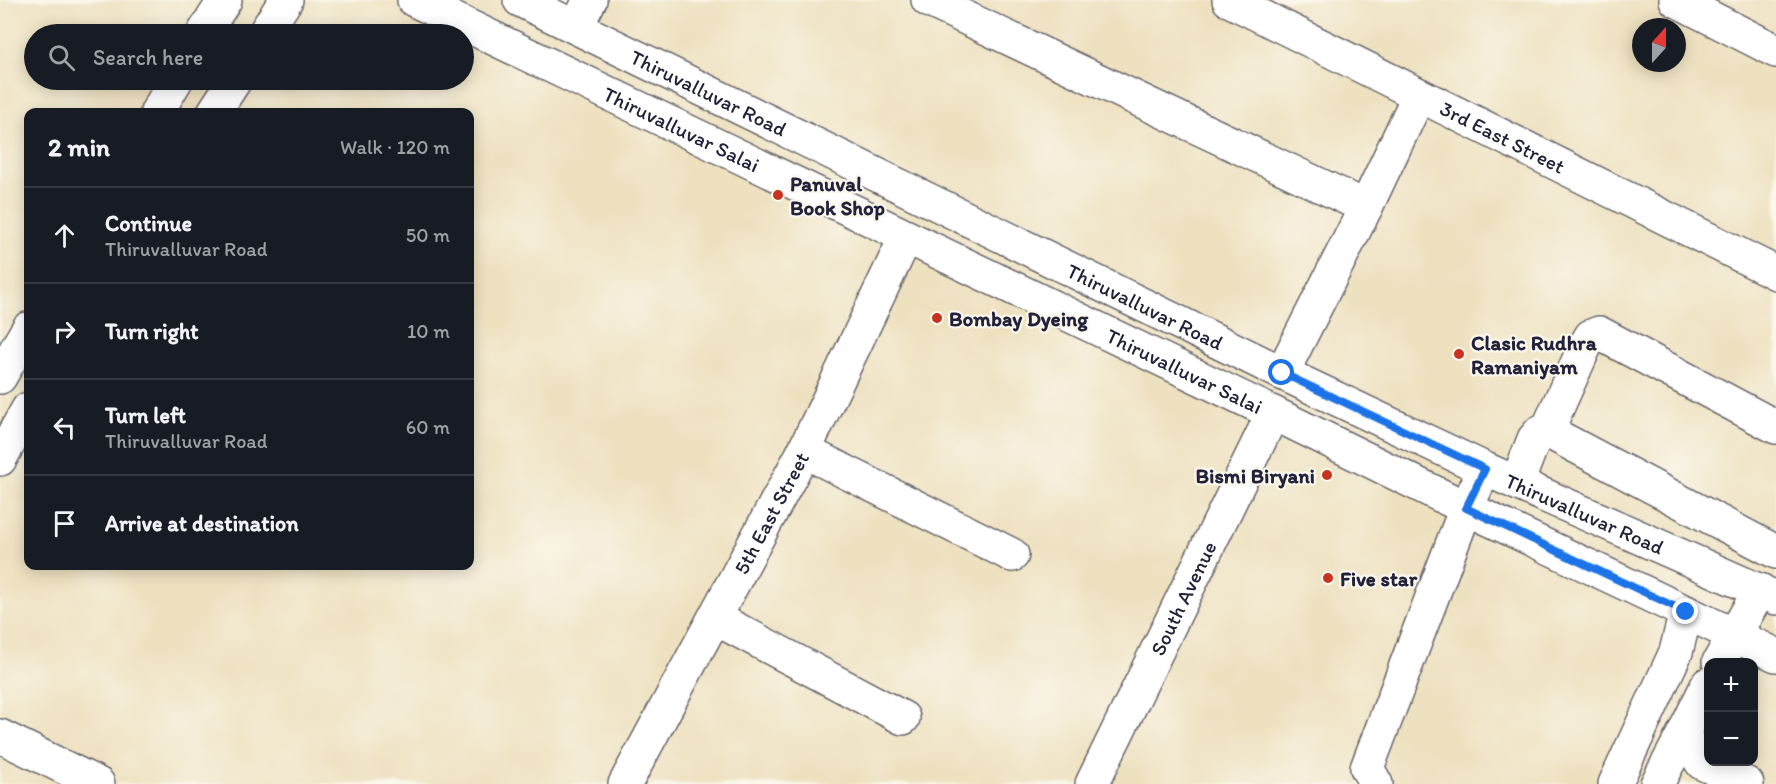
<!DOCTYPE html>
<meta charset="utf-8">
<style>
:root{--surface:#171b24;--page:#20242c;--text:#f1f3f6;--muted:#9ea1a6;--line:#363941}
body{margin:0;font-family:Itim,sans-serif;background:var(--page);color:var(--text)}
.controls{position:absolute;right:18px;bottom:18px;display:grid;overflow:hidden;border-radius:12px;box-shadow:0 3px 15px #0003}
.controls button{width:54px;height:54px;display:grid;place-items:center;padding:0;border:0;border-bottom:2px solid var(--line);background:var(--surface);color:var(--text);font:30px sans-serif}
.compass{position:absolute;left:1632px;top:18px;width:54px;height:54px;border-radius:50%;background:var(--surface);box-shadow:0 3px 15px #0003;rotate:21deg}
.stop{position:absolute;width:18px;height:18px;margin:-14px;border:4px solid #1a73e8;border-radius:50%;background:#fff}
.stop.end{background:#1a73e8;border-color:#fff;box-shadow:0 2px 6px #0008}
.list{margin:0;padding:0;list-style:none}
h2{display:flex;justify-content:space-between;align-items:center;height:78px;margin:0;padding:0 24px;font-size:26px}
h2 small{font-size:20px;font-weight:400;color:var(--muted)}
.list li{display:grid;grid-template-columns:39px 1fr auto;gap:18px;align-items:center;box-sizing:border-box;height:96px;padding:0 24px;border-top:2px solid var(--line)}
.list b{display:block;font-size:22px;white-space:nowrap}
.list p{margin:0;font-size:20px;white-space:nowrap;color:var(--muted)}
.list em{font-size:20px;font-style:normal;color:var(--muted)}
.icon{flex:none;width:33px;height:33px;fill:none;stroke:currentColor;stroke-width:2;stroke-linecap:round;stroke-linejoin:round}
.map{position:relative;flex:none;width:1776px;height:784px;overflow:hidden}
.search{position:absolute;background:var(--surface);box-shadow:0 3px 15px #0003;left:24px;top:24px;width:450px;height:66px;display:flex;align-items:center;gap:15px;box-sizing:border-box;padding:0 21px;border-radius:33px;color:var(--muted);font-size:22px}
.panel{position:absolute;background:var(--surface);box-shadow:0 3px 15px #0003;left:24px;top:108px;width:450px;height:462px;border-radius:12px}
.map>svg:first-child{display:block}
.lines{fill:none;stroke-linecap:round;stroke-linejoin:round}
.minor-casing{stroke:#69656a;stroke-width:36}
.major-casing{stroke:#69656a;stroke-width:36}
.minor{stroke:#fff;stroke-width:33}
.major{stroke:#fff;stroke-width:33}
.route{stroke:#1a73e8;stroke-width:8}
.poi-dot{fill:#c8321e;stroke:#fbf7ec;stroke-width:2}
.labels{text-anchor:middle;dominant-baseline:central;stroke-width:4.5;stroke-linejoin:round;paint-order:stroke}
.street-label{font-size:21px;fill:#22223b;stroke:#fbf7ec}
.poi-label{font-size:21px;font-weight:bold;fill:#22223b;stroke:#fbf7ec;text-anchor:start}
</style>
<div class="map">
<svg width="1776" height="784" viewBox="0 0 1776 784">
<rect width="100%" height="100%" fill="#fbf7ec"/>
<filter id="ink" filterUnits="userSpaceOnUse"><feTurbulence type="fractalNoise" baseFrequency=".0167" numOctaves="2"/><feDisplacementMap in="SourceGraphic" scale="12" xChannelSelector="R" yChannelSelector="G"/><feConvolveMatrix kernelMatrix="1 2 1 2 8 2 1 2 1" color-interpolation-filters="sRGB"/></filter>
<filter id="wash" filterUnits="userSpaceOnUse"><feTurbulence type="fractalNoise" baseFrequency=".008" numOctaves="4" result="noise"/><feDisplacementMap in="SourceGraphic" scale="24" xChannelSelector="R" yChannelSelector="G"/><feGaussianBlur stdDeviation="1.35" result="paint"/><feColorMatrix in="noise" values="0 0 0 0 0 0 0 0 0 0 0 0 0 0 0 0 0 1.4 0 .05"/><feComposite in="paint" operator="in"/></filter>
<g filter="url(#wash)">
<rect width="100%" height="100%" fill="#eee1c0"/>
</g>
<g filter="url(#ink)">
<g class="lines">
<!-- minor casing -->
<g class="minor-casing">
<g id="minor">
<polyline points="928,0 1366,207"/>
<path id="s1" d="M1229,0L1776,273"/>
<polyline points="1676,0 1776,51"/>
<polyline points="576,27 590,0"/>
<polyline points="1282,373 1366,207 1419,95"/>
<polyline points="1547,431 1585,346 1591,336 1599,333 1776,427"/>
<polyline points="804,451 1012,555"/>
<polyline points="1517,483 1534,439 1540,432 1547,431 1776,552"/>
<polyline points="715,618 903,718"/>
<polyline points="1719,662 1760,590"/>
<polyline points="1708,684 1683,735 1702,763 1747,784"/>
<polyline points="0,736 98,784"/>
<path id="s2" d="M625,784L804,451L906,237"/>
<polyline points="1376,784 1367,768 1466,508 1485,469"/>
<polyline points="1615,784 1676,652 1686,612"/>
<polyline points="1657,784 1683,735"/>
</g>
</g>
<!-- major casing -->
<g class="major-casing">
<g id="major">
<path id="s3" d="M414,0L1273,413L1466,508L1776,655"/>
<path id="s4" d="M520,0L1282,373L1485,469L1776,598"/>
<polyline points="203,34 225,0"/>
<polyline points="264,34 286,0"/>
<polyline points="157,112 176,80"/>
<polyline points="214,112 235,80"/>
<polyline points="0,377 28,329"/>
<polyline points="0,459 28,409"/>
<path id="s5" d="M1092,784L1273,413"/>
</g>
</g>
<!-- minor -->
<use href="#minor" class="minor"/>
<!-- major -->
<use href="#major" class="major"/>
</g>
</g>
<g class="lines" filter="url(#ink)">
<!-- route -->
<polyline class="route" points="1282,373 1485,469 1466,508 1686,612"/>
</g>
<!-- markers -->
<g class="poi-dot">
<circle cx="778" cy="195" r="6"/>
<circle cx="937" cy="318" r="6"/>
<circle cx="1459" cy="354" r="6"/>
<circle cx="1327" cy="475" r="6"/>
<circle cx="1328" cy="578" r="6"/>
</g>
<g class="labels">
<!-- street labels -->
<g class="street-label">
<text stroke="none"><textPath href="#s4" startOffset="210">Thiruvalluvar Road</textPath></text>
<text stroke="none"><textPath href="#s3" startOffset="297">Thiruvalluvar Salai</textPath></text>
<text stroke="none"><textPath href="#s1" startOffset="306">3rd East Street</textPath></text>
<text stroke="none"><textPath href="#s4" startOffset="696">Thiruvalluvar Road</textPath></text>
<text stroke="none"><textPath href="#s3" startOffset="855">Thiruvalluvar Salai</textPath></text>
<text stroke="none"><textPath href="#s2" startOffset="308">5th East Street</textPath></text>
<text stroke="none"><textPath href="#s4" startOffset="1182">Thiruvalluvar Road</textPath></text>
<text stroke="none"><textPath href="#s5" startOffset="207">South Avenue</textPath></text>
</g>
<!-- poi labels -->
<g class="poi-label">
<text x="790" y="183">Panuval<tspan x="790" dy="24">Book Shop</tspan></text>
<text x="949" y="318">Bombay Dyeing</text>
<text x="1471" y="342">Clasic Rudhra<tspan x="1471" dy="24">Ramaniyam</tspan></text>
<text x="1315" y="475" text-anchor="end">Bismi Biryani</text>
<text x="1340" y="578">Five star</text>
</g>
</g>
</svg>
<div class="controls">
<button>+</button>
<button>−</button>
</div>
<svg class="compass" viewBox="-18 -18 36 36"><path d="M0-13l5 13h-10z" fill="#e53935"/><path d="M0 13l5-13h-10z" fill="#9ea1a6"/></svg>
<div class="stop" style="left:1282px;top:373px"></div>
<div class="stop end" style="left:1686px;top:612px"></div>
<div class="search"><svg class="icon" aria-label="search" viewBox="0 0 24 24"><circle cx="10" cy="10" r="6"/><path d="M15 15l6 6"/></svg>Search here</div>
<section class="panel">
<h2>2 min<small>Walk · 120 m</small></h2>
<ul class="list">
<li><svg class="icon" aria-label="ahead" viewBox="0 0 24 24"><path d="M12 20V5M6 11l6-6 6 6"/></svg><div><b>Continue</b><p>Thiruvalluvar Road</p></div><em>50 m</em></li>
<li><svg class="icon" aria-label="right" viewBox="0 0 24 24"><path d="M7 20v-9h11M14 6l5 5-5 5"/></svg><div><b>Turn right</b></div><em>10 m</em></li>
<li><svg class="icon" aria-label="left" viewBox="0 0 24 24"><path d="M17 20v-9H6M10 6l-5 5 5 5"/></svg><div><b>Turn left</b><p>Thiruvalluvar Road</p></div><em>60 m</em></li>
<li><svg class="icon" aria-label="arrive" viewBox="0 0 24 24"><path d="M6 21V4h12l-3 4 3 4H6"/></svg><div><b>Arrive at destination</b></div></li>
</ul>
</section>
</div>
